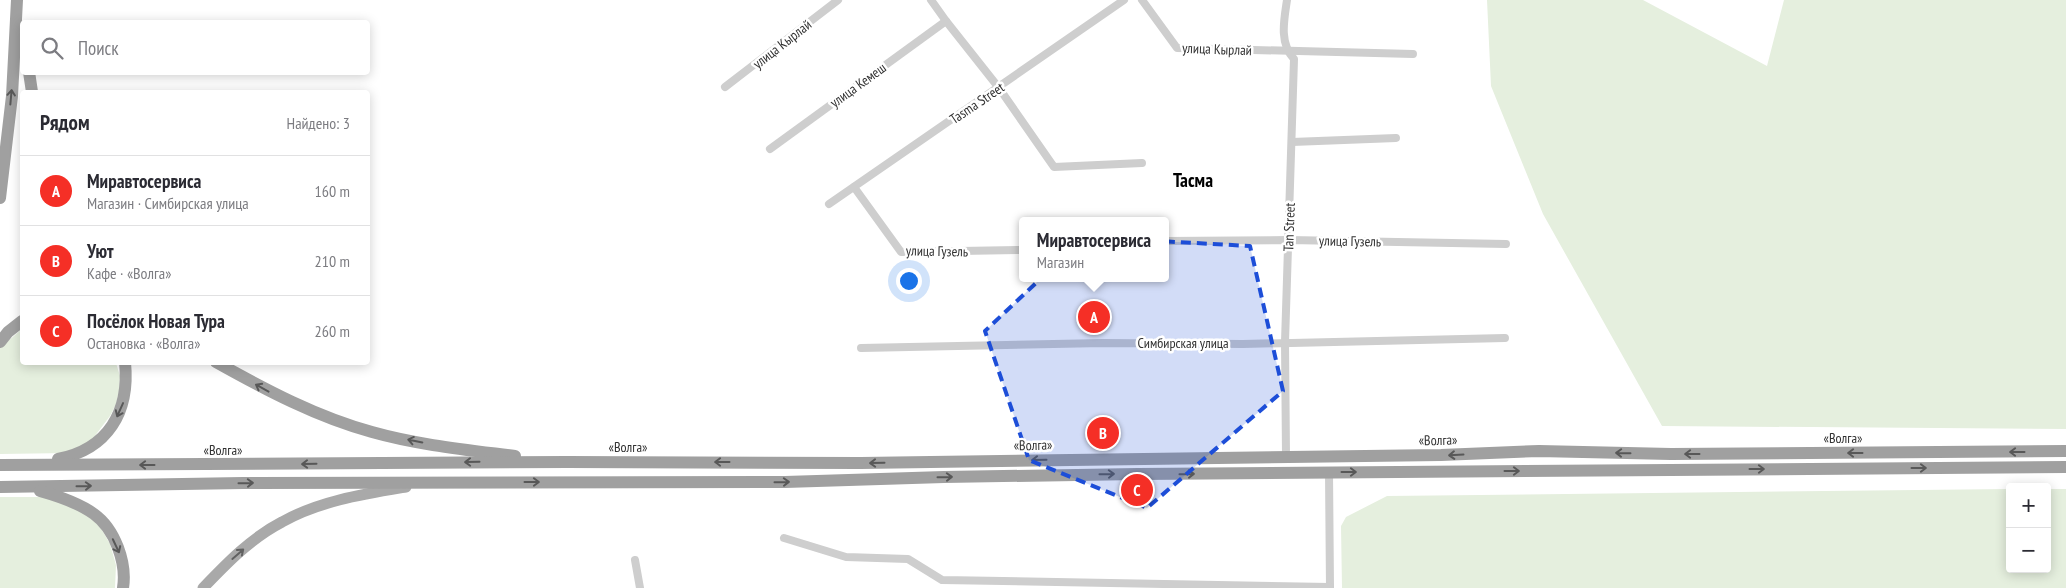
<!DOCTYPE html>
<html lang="ru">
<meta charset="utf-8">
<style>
:root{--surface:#fff;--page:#f2f2f3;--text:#2b2b33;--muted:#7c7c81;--line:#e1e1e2;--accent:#f52f26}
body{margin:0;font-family:"PT Sans Narrow",sans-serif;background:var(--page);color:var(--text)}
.controls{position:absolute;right:15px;bottom:15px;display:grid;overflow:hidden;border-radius:5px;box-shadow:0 2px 12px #0003}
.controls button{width:45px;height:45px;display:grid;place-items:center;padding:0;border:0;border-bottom:1px solid var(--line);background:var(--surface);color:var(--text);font:25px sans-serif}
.you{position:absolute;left:908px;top:280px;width:18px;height:18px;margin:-12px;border:4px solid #fff;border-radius:50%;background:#1a73e8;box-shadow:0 0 0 8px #1a73e833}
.badge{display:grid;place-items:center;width:32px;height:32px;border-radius:50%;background:var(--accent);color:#fff;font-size:16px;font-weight:700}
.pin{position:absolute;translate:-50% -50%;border:2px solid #fff;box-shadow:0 1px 5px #0006}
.popup{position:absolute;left:1019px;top:217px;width:150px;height:65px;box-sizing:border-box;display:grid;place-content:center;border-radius:5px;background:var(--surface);filter:drop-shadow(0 1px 4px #0005);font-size:16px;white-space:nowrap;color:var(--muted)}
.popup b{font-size:19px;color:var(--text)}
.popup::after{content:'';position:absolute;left:50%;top:100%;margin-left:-10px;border:10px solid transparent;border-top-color:var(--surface)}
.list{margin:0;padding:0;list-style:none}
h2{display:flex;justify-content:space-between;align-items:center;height:65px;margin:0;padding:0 20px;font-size:21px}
h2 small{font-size:16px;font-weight:400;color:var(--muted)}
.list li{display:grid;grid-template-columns:32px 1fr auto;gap:15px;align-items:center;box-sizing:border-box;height:70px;padding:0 20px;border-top:1px solid var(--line)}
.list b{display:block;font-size:19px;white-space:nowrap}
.list p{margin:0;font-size:16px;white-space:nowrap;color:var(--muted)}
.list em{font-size:16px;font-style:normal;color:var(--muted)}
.icon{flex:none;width:28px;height:28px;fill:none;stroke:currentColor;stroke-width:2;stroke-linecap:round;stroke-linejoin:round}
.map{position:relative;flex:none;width:2066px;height:588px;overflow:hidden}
.search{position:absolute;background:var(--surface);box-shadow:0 2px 12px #0003;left:20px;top:20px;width:350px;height:55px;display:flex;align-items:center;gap:12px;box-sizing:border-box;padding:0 18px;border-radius:5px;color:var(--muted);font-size:19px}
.panel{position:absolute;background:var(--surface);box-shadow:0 2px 12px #0003;left:20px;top:90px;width:350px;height:275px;border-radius:5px}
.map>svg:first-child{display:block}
.green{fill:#e5efde}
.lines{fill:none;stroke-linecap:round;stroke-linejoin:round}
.minor{stroke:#cecece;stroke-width:8}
.primary{stroke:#a9a9a9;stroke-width:11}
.trunk{stroke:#a0a0a0;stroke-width:12}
.oneway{stroke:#585858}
.oneway2{stroke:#616161}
.marked{fill:#1d4ed8;fill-opacity:0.2;stroke:#1d4ed8;stroke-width:4;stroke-dasharray:10 6;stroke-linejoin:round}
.labels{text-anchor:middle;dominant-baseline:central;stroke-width:5;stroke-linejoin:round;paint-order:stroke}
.street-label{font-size:14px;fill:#313131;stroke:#fff}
.district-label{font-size:19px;font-weight:bold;fill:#000;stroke:#fff}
</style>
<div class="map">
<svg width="2066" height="588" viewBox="0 0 2066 588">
<rect width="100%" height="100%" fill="#fff"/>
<!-- green -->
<g class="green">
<polygon points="1487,0 1643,0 1767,66 1784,0 2066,0 2066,429 1662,426 1543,214 1491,86"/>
<polygon points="22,329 22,362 116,363 120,376 119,391 116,404 110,416 91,441 69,453 0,454 0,348"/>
<polygon points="2010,489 2010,569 2047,569 2047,489 2066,489 2066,588 1342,588 1341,526 1346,517 1387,496"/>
<polygon points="0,497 54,497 89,514 102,530 110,544 116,565 115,588 0,588"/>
</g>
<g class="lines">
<!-- minor -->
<g class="minor">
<polyline points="931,0 946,21 999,88 1054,167 1142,163"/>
<polyline points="1142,0 1177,48 1413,54"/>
<polyline points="725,87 838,0"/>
<polyline points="1292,142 1396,138"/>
<polyline points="770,149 946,21"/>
<polyline points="854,187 901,252 1023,250"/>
<polyline points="829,204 1124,0"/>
<polyline points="1165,241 1289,240 1506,244"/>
<polyline points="861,348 1103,343 1243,344 1505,338"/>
<path d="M1286,456L1285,342L1294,59C1279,43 1284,20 1287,0"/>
<polyline points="1329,472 1330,588"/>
<polyline points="784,538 846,557 908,559 942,580 1330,587"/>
<polyline points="635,560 640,588"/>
</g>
<!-- primary -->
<path class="primary" d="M203,588C227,563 251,538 282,522C319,501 364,494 406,487"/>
<!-- trunk -->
<g class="trunk">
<polyline points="29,72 32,92"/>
<polyline points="0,198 12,96 17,0"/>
<polyline points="0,342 8,332 22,321"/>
<path d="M216,362C266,390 317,417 372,432C418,445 468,450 515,456"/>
<path d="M58,459C108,449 130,412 125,362"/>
<polyline points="0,465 567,462 861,463 1441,455 1539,451 1671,454 2066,451"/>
<polyline points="0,487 243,483 785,482 944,477 1138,474 2066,467"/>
<path d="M40,491C58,496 79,503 94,514C115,529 127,563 123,588"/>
</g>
</g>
<!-- one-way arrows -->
<defs><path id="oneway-shaft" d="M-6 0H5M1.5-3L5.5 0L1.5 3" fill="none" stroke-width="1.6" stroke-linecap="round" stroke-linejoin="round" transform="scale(1.25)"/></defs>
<g class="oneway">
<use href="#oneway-shaft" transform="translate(11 97) rotate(-85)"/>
<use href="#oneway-shaft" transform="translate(262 388) rotate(-151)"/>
<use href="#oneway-shaft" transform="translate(120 410) rotate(114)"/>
<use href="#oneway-shaft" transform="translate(415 441) rotate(-169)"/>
<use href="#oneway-shaft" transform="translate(2017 452) rotate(180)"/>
<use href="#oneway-shaft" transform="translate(1623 453) rotate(-179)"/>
<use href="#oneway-shaft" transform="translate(1855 453) rotate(180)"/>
<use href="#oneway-shaft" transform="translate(1692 454) rotate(180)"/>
<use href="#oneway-shaft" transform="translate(1456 455) rotate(177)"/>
<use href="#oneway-shaft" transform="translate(1039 460) rotate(179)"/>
<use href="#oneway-shaft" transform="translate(472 462) rotate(179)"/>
<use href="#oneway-shaft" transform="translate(722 462) rotate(-180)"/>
<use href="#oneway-shaft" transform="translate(877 463) rotate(179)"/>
<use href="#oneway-shaft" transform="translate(309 464) rotate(179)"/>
<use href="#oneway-shaft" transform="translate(147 465) rotate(-180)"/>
<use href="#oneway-shaft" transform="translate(1919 468)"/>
<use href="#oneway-shaft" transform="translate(1757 469)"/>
<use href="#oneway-shaft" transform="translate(1512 471)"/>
<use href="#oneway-shaft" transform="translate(1349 472)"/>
<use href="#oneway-shaft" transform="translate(1107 474) rotate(-1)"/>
<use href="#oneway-shaft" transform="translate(1187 474) rotate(-1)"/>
<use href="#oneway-shaft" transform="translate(945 477) rotate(-1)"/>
<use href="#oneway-shaft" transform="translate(532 482)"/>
<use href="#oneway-shaft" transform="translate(782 482) rotate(-1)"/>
<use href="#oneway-shaft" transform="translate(246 483) rotate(-1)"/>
<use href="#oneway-shaft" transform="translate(84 486) rotate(-1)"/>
<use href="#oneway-shaft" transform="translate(116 546) rotate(65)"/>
</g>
<use class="oneway2" href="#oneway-shaft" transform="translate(238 554) rotate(-41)"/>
<!-- marked area -->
<path class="marked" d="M1085,237L1250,246L1283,391L1147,508L1029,460L985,331Z"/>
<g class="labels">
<!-- street labels -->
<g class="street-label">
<text transform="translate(782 44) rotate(-38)">улица Кырлай</text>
<text transform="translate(1217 49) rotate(2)">улица Кырлай</text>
<text transform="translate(858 85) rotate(-36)">улица Кемеш</text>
<text transform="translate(977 103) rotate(-34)">Tasma Street</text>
<text transform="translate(1289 227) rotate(-88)">Tan Street</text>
<text transform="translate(1350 241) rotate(1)">улица Гузель</text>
<text transform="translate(937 251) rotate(1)">улица Гузель</text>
<text x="1183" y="343">Симбирская улица</text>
<text x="1843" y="438">«Волга»</text>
<text transform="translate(1438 440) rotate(-1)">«Волга»</text>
<text transform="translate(1033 445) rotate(-1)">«Волга»</text>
<text x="628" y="447">«Волга»</text>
<text x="223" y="450">«Волга»</text>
</g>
<!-- district labels -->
<g class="district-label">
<text x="1193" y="180">Тасма</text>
</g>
</g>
</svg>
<div class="controls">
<button>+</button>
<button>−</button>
</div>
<div class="you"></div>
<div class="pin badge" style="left:1094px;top:317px">A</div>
<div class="popup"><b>Миравтосервиса</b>Магазин</div>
<div class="pin badge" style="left:1103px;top:433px">B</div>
<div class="pin badge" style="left:1137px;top:490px">C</div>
<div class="search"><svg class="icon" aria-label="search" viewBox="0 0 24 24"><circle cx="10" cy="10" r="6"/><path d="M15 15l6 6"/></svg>Поиск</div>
<section class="panel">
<h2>Рядом<small>Найдено: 3</small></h2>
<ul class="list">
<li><span class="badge">A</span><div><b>Миравтосервиса</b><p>Магазин · Симбирская улица</p></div><em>160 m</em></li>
<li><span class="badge">B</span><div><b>Уют</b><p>Кафе · «Волга»</p></div><em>210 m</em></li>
<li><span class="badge">C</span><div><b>Посёлок Новая Тура</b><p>Остановка · «Волга»</p></div><em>260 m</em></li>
</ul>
</section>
</div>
